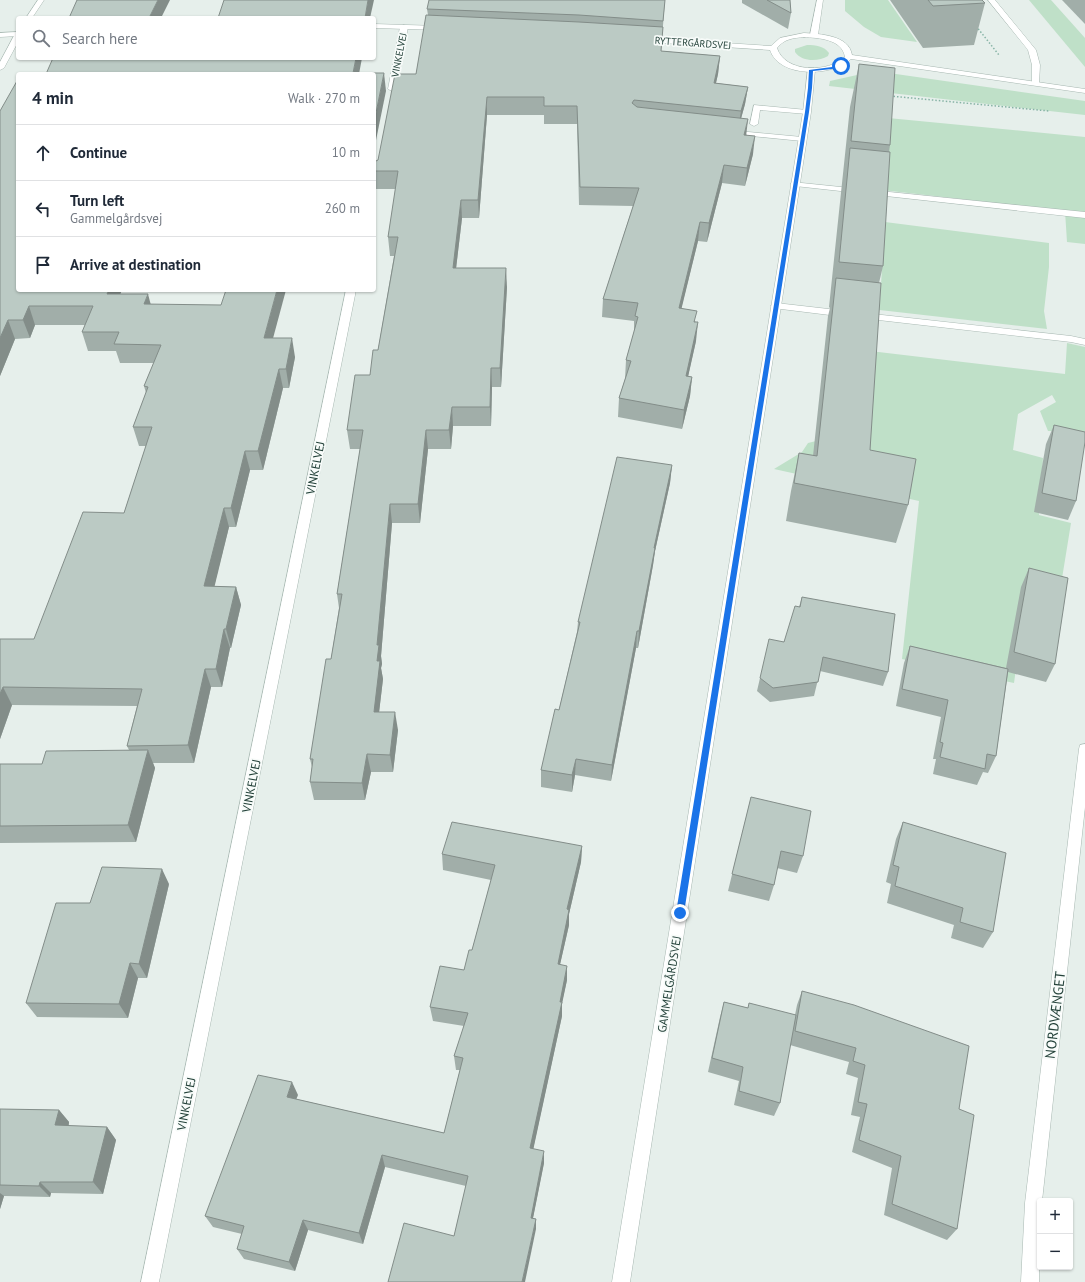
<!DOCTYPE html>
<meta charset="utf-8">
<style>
:root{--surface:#fff;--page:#f2f2f3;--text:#1f2937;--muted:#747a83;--line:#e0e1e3}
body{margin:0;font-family:"PT Sans",sans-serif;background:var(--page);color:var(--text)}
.controls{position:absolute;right:12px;bottom:12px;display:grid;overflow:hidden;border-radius:4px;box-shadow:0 1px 3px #0004}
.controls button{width:36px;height:36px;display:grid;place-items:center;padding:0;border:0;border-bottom:1px solid var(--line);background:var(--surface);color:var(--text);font:20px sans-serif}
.stop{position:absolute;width:12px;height:12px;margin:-9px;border:3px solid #1a73e8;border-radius:50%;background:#fff}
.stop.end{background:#1a73e8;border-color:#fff;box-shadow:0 1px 4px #0008}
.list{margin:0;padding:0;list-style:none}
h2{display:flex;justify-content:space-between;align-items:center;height:52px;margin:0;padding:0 16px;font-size:17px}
h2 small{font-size:13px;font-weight:400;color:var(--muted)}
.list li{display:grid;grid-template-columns:26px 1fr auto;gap:12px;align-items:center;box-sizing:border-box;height:56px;padding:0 16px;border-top:1px solid var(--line)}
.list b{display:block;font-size:15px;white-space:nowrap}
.list p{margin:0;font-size:13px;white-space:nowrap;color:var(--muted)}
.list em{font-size:13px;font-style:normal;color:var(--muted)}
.icon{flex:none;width:22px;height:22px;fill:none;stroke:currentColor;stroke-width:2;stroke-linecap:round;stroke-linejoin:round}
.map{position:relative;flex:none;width:1085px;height:1282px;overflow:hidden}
.search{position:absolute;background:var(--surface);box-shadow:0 1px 3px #0004;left:16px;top:16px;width:360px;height:44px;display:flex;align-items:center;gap:10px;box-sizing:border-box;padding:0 14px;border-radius:4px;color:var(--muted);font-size:15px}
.panel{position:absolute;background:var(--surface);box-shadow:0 1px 3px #0004;left:16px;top:72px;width:360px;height:220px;border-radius:4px}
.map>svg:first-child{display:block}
.green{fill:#bfe0c8}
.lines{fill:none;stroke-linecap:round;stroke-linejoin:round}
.service-casing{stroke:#a8b8b2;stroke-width:1}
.minor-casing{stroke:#a8b8b2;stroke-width:1}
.tertiary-casing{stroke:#a8b8b2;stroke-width:1}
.path{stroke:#86b3a5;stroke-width:1.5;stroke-dasharray:1.5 2;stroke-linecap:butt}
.service{fill:#fff;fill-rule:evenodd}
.minor{fill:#fff;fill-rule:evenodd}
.tertiary{fill:#fff;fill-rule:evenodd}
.wall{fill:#a1aea9}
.shaded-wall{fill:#838d89}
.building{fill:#bbcac4;stroke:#838d89}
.route{fill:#1a73e8}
.labels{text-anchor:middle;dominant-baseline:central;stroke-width:3.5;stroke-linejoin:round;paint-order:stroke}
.far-street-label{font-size:10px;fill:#24423a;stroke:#f7fbf9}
.street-label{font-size:12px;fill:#24423a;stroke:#f7fbf9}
.near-street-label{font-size:14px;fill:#24423a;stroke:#f7fbf9}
</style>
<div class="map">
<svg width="1085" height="1282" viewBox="0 0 1085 1282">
<rect width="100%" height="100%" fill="#e6efeb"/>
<!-- green -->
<g class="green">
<polygon points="845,0 888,0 917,42 881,37 864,27 845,11"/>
<polygon points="1029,0 1051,0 1085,38 1085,67"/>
<path d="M807,45C816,45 824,46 829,53L828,56C818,62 802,62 795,52V49Z"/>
<polygon points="875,71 1085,101 1085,115 829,86 830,81"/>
<polygon points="888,118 1085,137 1085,244 1067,242 1065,211 882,190"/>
<polygon points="885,222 1049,243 1049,267 1044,311 1047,329 862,308 880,300"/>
<polygon points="1067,343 1085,347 1085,432 1048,431 1040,411 1056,402 1052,395 1018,414 1013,450 1043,458 1039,515 1071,523 1059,597 1027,589 1014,683 902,659 919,501 774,469 802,452 808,443 816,441 870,351 1065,374"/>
</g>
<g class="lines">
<!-- service casing -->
<g class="service-casing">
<g id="service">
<polygon points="988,0 995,0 1036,50 1040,65 1039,84 1036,84 1032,82 1032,65 1028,50"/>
<polygon points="754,105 807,110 811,112 807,114 760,110 758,124 754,126 750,124"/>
<polygon points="727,130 802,137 806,139 802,141 730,134 727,134"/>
<polygon points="792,182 1085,212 1085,218 795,186 792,186 791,184"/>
<polygon points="776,303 846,311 851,314 846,317 773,308 771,306"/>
<polygon points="864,313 1071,336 1085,339 1085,345 1071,342 861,318 859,316"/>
</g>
</g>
<!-- minor casing -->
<g class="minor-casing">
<g id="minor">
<polygon points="38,0 44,0 32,18 26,18"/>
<polygon points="817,0 823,0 818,35 814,37 810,35"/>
<polygon points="404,25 408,27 396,89 392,91 388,89 400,27"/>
<polygon points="15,34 18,34 18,42 4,68 0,70 0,62"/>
<polygon points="808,68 814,68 815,70 811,112 630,1282 612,1282 803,112"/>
<polygon points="346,290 356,290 159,1282 141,1282"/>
<polygon points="1085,744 1085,807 1042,1201 1040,1201 1039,1282 1021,1282 1025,1203 1079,749 1080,745"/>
</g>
</g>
<!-- tertiary casing -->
<g class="tertiary-casing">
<g id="tertiary">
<polygon points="374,24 439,26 443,28 439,30 374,28"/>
<polygon points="18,32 18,36 0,37 0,33"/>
<path d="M804,33C820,34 849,35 852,55L1085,89V93L851,59C832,77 779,78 770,50L647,42L643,40L647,38L771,46L780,38ZM804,37C819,38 842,39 845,57C828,73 785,73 777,48C784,39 793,38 804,37Z"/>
</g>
</g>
<!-- path -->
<g class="path">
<polyline points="976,26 999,55"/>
<polyline points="890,96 1049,111"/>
</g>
<!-- service -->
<use href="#service" class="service"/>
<!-- minor -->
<use href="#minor" class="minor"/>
<!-- tertiary -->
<use href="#tertiary" class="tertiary"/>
</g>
<!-- wall -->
<g class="wall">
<polygon points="665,0 661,51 720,56 718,74 716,83 748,87 745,104 741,119 753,154 745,186 722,183 707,242 698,241 681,309 696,322 696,341 688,376 692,377 690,396 682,429 618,417 619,398 625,379 626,360 634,332 634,321 602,317 603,299 633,206 579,205 577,124 544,124 544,115 487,115 479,218 462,218 456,268 507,287 501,387 492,387 491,426 453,426 451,449 428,449 420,523 392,523 381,656 382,664 381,668 383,679 379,712 398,730 393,772 371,772 365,800 314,800 310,782 312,767 310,759 331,659 339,608 337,594 360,449 350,449 347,430 370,375 378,350 394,256 390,256 388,237 396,189 374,189 374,162 378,160 416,74 428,15 427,9"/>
<polygon points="742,0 790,0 791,13 788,29 742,3"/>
<polygon points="890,0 982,0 985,3 974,45 923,48"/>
<polygon points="1062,0 1085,0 1085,24"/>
<polygon points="859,64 890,145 889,152 883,266 879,283 870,450 908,505 896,543 786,521 791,491 799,453 813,456 828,316 830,308 829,307 850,107"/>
<polygon points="0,111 18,290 120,294 151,304 273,338 295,357 289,388 283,388 263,470 250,470 236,527 229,527 214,586 236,587 241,605 231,648 230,648 222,687 211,687 194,763 153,763 155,768 136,842 0,843 0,764 42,764 129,750 127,746 137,706 12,705 0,739 0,639 34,639 124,513 146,446 139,446 133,427 146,393 144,386 154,363 120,363 116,351 88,351 82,332 85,325 35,325 30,338 15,339 0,376"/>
<polygon points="1054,425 1076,501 1068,520 1034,512 1046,444"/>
<polygon points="672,465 670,483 655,551 653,565 638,648 636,648 611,781 575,775 572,792 541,787 541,770 559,710 577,632 578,622"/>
<polygon points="1029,568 1055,664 1046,682 1008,672 996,756 988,773 983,772 977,785 933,774 936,759 933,759 941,717 896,706 904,663 910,646 1006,668 1021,587"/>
<polygon points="802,597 888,672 883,686 820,671 814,696 770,702 757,691 760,678 784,642 799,607"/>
<polygon points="751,797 803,856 797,873 777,868 774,885 769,901 728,891"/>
<polygon points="903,822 993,932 983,948 951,938 954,925 887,903 891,884 886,882 896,839"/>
<polygon points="582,846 581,862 569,914 569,925 560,964 567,980 562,1002 562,1016 533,1149 544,1163 533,1218 536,1219 536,1229 454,1236 466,1186 385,1167 363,1244 308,1230 295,1271 244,1259 237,1249 242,1234 213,1227 205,1216 298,1095 296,1099 444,1133 460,1070 456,1070 454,1056 464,1026 433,1021 430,1007 464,970 472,950 491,880 443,870 442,854"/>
<polygon points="169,884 147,978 138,978 128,1018 37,1017 26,1003"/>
<polygon points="802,991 959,1109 957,1229 947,1240 884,1215 892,1168 852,1152 860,1117 851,1115 858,1078 846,1074 849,1062 790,1045 780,1103 774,1116 734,1105 739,1081 708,1072 720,1017 724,1002 748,1008 795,1015 797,1005"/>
<polygon points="0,1109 59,1110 69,1122 69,1126 107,1127 116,1140 103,1194 51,1193 50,1197 4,1196 0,1209"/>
</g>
<!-- shaded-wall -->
<g class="shaded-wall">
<polygon points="158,0 170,0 161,18 149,18"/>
<polygon points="368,0 374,0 370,18 365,18"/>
<polygon points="720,56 718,74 712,100 714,83"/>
<polygon points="356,58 362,58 359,74 353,73"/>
<polygon points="384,73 386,91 374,150 374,123"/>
<polygon points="748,87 745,104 738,129 741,111"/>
<polygon points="487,97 487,115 479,218 478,200"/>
<polygon points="748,119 746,137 744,135"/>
<polygon points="755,136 753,154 745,186 747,168"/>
<polygon points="724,165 722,183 707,242 709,223"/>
<polygon points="461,200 462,218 454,286 453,268"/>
<polygon points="700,222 698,241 677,327 679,308"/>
<polygon points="506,268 507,287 501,387 500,368"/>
<polygon points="109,290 122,290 113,313 107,294"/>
<polygon points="277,290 286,290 268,357 264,338"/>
<polygon points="148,294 153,313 144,304"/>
<polygon points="29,306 35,325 30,338 23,320"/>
<polygon points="8,320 15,339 0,376 0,338"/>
<polygon points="698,322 696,341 684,395 686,376"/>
<polygon points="292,338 295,357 289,388 286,369"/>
<polygon points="491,368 492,387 491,426 490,407"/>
<polygon points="279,369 283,388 263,470 258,451"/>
<polygon points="692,377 690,396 682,429 684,410"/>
<polygon points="452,407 453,426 451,449 449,430"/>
<polygon points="426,430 428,449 420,523 418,504"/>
<polygon points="245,451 250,470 236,527 231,508"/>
<polygon points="672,465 670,483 655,551 653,565 638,648 639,631 654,548"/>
<polygon points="390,504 392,523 381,656 382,664 381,668 383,679 377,730 374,712 377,661 377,645"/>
<polygon points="224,508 229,527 210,605 204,586"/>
<polygon points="236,587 241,605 231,648 226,629"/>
<polygon points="224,629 230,648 222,687 216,669"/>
<polygon points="637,631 636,648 611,781 612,765"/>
<polygon points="205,669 211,687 194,763 188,745"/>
<polygon points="3,687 12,705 0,739 0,694"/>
<polygon points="395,712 398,730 393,772 390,755"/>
<polygon points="148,750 155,768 136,842 128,825"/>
<polygon points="367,754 371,772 365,800 362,783"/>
<polygon points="576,759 575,775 572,792 572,775"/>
<polygon points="582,846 581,862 569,914 569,925 557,978 558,964 567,909"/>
<polygon points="162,869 169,884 147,978 139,964"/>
<polygon points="130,963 138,978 128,1018 119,1004"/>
<polygon points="567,966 567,980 562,1004 562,1002 562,1016 531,1160 530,1148"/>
<polygon points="292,1082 298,1095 292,1109 287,1097"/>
<polygon points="59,1110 69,1122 66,1137 55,1125"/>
<polygon points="107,1127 116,1140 103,1194 93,1182"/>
<polygon points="544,1151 544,1163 531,1228 531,1218"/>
<polygon points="382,1155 385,1167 363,1244 359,1233"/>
<polygon points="40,1182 51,1193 50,1197 39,1186"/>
<polygon points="0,1193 4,1196 0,1209"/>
<polygon points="536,1219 536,1229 525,1282 522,1282"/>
<polygon points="303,1220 308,1230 295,1271 289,1262"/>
</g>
<!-- building -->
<g class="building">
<polygon points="77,0 158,0 149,18 69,18"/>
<polygon points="224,0 368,0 365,18 218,18"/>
<polygon points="429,0 665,0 663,21 579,15 427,9"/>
<polygon points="767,0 790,0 791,13"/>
<polygon points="928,0 982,0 985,3 933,6"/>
<polygon points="426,15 579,22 663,27 661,51 720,56 714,83 748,87 741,111 634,100 632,103 637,107 748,119 744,135 755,136 747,168 724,165 709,223 700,222 679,308 697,311 694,322 698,322 686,376 692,377 684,410 619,398 631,361 626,360 638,317 635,316 638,303 603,299 639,188 580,187 577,106 544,106 544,97 487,97 478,200 461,200 453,268 506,268 500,368 491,368 490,407 452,407 449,430 426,430 418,504 390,504 377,645 379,645 377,661 380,661 374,712 395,712 390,755 367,754 362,783 310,782 313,759 310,759 326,659 331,659 342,594 337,594 363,430 347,430 355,375 370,375 373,350 378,350 398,237 388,237 398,171 374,171 374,162 378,160 395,74 416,74"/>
<polygon points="53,58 356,58 353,73 384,73 374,123 374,74 46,74"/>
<polygon points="859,64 895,68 890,145 851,141"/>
<polygon points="17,81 18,81 18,290 109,290 107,294 148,294 144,304 221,305 226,290 277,290 264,338 292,338 286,369 279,369 258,451 245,451 231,508 224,508 204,586 236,587 226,629 224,629 216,669 205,669 188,745 127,746 142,689 3,687 0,694 0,639 34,639 83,512 124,513 152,427 133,427 148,387 144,386 161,345 114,344 119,332 82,332 93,306 29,306 23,320 8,320 0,338 0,111"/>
<polygon points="850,148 890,152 883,266 839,262"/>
<polygon points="836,278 881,283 870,450 916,459 908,505 794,483 799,453 817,456"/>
<polygon points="1054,425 1085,432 1085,442 1076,501 1042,493"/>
<polygon points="617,457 672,465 654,548 655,548 639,631 637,631 612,765 576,759 572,775 541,770 555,709 559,710 580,622 578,622"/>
<polygon points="1029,568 1068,578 1055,664 1014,652"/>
<polygon points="802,597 895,614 888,672 823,657 818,682 773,688 760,678 769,639 784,642 795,606 800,607"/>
<polygon points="910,646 1008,669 996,756 987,754 985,769 940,757 943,743 940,742 948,700 902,689"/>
<polygon points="148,750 128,825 0,826 0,764 42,764 46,751"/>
<polygon points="751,797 811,811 803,856 781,851 774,885 732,874"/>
<polygon points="452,822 582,846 567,909 569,910 558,964 567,966 560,1002 562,1002 530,1148 544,1151 531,1218 536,1219 522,1282 388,1282 404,1223 454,1236 468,1176 382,1155 359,1233 303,1220 289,1262 237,1249 244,1226 205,1216 258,1075 292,1082 287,1097 444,1133 463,1058 454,1056 468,1013 430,1007 440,966 464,970 469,950 472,950 495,865 442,854"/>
<polygon points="903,822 1006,853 993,932 960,922 963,908 895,886 899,867 893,865"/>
<polygon points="102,867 162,869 139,964 130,963 119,1004 26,1003 56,903 90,903"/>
<polygon points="802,991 854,1005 969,1046 959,1109 974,1115 957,1229 892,1204 901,1156 859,1140 867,1104 858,1102 865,1065 853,1061 856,1048 795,1031"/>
<polygon points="724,1002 748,1008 749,1003 796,1015 780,1103 739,1091 743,1067 712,1058"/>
<polygon points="0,1109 59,1110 55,1125 107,1127 93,1182 40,1182 39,1186 0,1185"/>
</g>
<!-- route -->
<polygon class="route" points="841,64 842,66 832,69 813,71 812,88 809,112 684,913 680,917 676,913 805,112 808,88 809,70 832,67"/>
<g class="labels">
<!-- far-street labels -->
<g class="far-street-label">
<text transform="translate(693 43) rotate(4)">RYTTERGÅRDSVEJ</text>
<text transform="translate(399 55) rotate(-79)">VINKELVEJ</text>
</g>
<!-- street labels -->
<g class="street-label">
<text transform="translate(315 468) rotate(-79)">VINKELVEJ</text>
<text transform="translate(251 786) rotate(-79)">VINKELVEJ</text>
<text transform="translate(669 984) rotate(-81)">GAMMELGÅRDSVEJ</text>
<text transform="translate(186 1104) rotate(-79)">VINKELVEJ</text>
</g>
<!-- near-street labels -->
<g class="near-street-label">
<text transform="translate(1055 1015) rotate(-83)">NORDVÆNGET</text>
</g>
</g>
</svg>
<div class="controls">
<button>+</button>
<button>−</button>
</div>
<div class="stop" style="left:841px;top:66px"></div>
<div class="stop end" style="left:680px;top:913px"></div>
<div class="search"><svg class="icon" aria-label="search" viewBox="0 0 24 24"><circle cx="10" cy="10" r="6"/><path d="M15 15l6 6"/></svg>Search here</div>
<section class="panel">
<h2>4 min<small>Walk · 270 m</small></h2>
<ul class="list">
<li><svg class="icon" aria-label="ahead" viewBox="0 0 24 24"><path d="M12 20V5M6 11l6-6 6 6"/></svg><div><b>Continue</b></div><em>10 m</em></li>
<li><svg class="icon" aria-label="left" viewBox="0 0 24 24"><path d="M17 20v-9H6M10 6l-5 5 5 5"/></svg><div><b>Turn left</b><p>Gammelgårdsvej</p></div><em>260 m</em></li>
<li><svg class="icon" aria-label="arrive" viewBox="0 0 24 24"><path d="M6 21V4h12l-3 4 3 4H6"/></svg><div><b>Arrive at destination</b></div></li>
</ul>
</section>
</div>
